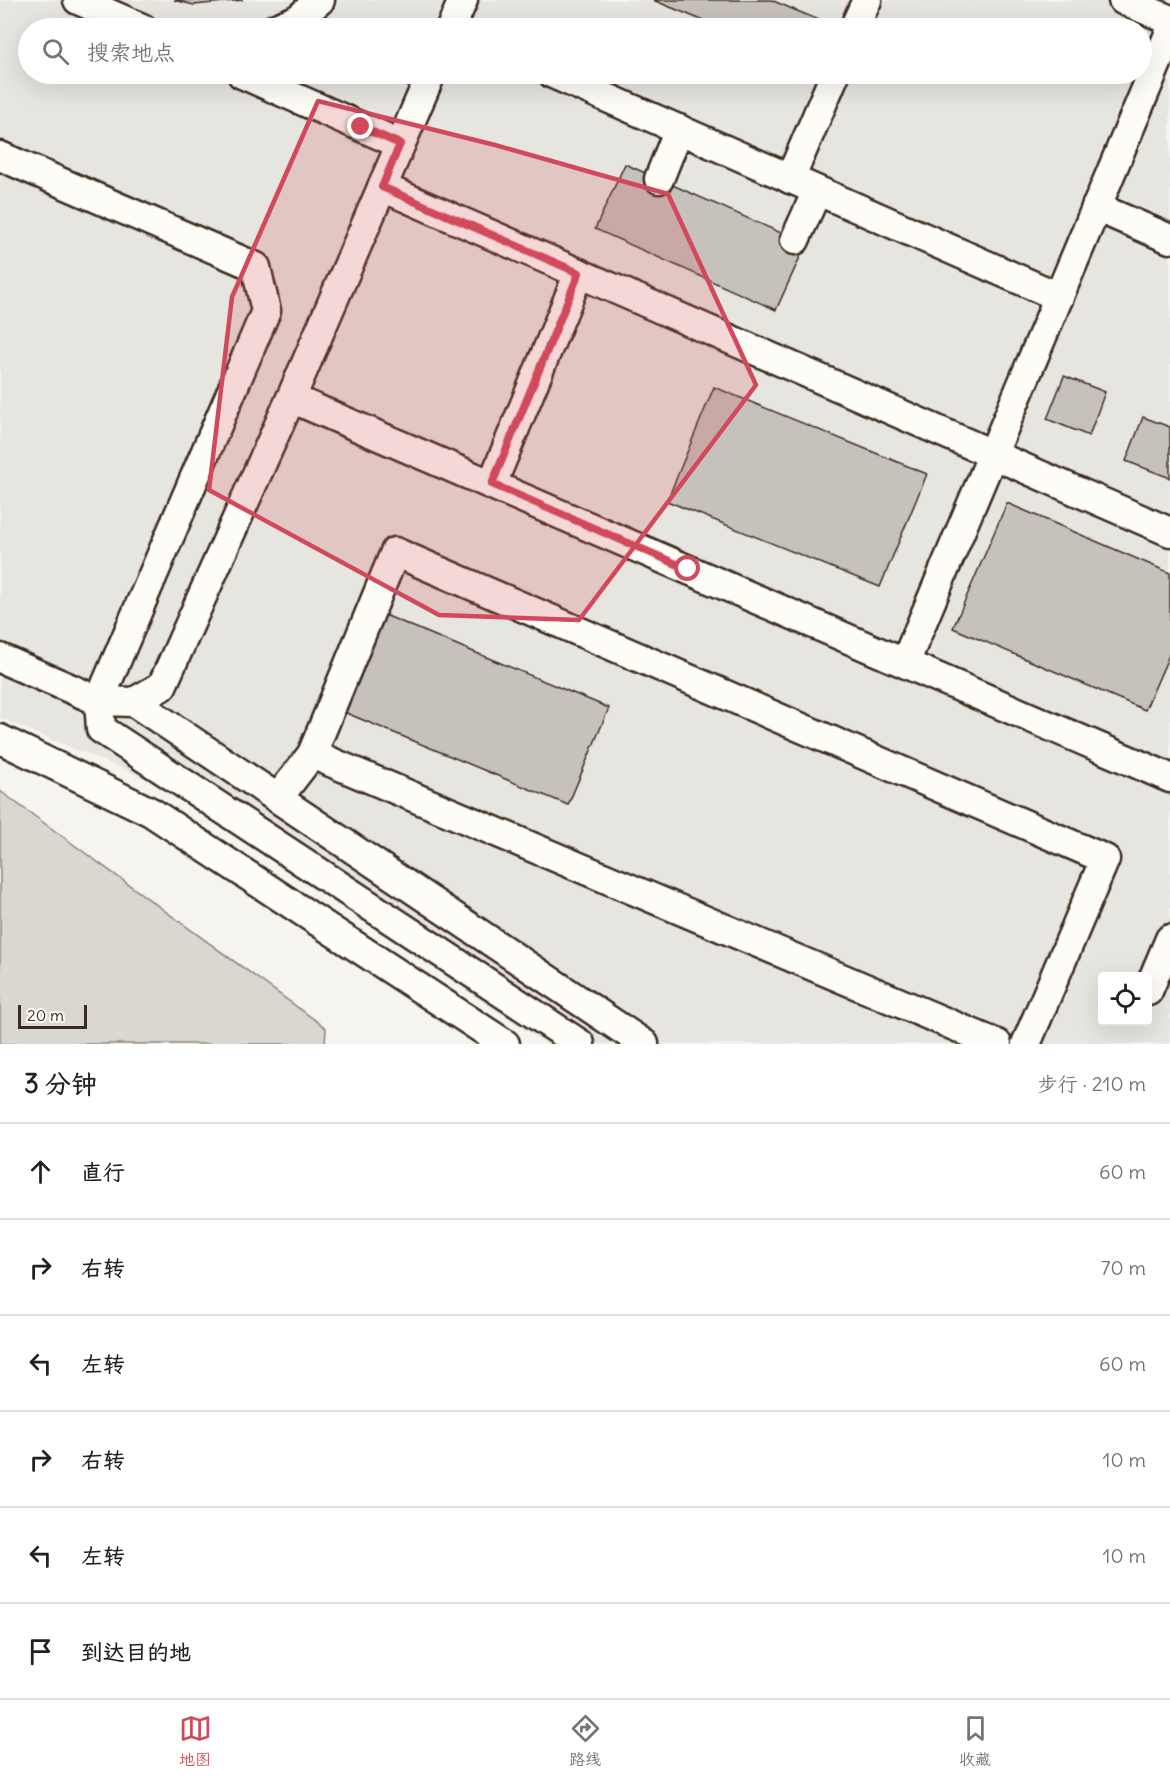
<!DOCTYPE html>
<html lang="zh">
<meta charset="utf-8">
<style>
:root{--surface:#fff;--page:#f2f2f2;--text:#202124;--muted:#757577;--line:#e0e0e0;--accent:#d1495b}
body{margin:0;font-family:Delius,"LXGW WenKai TC",sans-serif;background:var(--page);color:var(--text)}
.controls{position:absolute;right:18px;bottom:18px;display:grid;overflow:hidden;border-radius:6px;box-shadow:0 6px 24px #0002}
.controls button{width:54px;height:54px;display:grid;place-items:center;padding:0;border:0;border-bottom:2px solid var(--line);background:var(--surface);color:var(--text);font:30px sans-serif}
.scale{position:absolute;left:18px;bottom:15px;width:69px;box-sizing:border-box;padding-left:6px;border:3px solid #3b2a1e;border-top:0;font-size:16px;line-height:21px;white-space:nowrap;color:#3b2a1e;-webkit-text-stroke:4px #fdfcf7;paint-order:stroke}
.stop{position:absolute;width:18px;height:18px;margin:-14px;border:4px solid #d1495b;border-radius:50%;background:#fff}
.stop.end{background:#d1495b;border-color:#fff;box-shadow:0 2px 6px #0008}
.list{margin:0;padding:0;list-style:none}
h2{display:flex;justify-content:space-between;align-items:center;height:78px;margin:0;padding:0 24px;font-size:26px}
h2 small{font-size:20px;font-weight:400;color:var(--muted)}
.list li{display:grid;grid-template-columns:39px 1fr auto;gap:18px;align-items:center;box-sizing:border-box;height:96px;padding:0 24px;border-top:2px solid var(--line)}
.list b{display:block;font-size:22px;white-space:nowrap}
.list em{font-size:20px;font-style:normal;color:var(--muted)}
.icon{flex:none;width:33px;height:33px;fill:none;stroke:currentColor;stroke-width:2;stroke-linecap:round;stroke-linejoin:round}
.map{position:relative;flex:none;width:1170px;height:1044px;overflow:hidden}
.search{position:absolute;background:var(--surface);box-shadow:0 6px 24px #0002;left:18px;right:18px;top:18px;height:66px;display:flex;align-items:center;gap:15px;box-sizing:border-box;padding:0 21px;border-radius:33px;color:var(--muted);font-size:22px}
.sheet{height:654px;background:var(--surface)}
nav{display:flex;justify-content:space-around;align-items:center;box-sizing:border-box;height:84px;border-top:2px solid var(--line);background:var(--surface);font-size:16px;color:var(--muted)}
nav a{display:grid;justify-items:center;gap:3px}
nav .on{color:var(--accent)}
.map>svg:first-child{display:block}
.built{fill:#e7e5df;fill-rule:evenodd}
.green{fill:#dad6d0;stroke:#8a8077;stroke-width:1.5}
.building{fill:#c7c1bb;stroke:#3b2a1e;stroke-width:1.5}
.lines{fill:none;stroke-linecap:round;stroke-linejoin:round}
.minor-casing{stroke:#3b2a1e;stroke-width:33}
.minor{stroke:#fdfcf7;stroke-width:28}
.route{stroke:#d1495b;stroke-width:8}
.marked{fill:#d1495b;fill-opacity:0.2;stroke:#d1495b;stroke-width:4.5;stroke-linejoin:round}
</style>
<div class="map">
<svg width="1170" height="1044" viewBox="0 0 1170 1044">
<rect width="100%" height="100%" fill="#f5f4ee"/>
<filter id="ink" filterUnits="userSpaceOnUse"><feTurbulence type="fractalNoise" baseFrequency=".0167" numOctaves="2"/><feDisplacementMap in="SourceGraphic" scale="12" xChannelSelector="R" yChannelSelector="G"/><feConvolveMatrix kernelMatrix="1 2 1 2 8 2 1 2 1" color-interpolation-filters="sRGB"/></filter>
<g filter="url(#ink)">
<!-- built -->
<path class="built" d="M0,0H1170V1044H546L154,782L0,718ZM28,28H1142V74H28ZM1102,976H1148V1022H1102Z"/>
<!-- green -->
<polygon class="green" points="0,791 326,1028 325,1044 0,1044"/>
<!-- building -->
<g class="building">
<polygon points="174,0 243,0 194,5"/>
<polygon points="653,0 771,0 838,28 721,28"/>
<polygon points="625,164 806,244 776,310 595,229"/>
<polygon points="1064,376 1105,392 1089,436 1047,419"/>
<polygon points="714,387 927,474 880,587 667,501"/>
<polygon points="1143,417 1170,427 1170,478 1126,461"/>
<polygon points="1007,503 1170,573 1170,653 1145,710 953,628"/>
<polygon points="380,613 609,708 568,805 339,710"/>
</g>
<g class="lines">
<!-- minor casing -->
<g class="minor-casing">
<g id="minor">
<polyline points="78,0 142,28"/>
<polyline points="1123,0 1170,20"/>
<polyline points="276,28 298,19 320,0"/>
<polyline points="451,28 463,0"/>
<polyline points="854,28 867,0"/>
<polyline points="242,74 400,144"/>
<polyline points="553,74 1059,297"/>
<polyline points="0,156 256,267 266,311 99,701 101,729 580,1044"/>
<polyline points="659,179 679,129"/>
<polyline points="790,179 835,74"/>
<polyline points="382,187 1170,532"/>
<polyline points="1096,207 1170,239"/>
<polyline points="795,240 817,191"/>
<polyline points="291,398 1170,778"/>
<polyline points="492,484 579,273"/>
<polyline points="0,658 99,701 134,702 162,686 291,398 431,74"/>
<polyline points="905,663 1170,32"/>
<polyline points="134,702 644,1044"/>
<polyline points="0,739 151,812 505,1044"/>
<polyline points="312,754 997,1044"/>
<polyline points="278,798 312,754 395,552 1105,859 1026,1044"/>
<polyline points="1148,991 1170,939"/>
</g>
</g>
<!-- minor -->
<use href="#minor" class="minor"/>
</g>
</g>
<g class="lines" filter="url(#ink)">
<!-- route -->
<polyline class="route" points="361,127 400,144 382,187 579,273 492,484 688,569"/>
</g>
<!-- marked area -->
<path class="marked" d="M318,101L495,145L668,194L756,385L579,620L439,615L209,490L232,297Z"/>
</svg>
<div class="controls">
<button><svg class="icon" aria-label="locate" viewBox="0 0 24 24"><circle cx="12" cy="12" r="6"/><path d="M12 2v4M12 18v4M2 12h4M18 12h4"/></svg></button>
</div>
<div class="scale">20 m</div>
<div class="stop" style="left:688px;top:569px"></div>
<div class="stop end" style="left:361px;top:127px"></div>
<div class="search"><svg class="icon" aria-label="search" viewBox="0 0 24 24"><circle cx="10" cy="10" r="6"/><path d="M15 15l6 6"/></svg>搜索地点</div>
</div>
<section class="sheet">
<h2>3 分钟<small>步行 · 210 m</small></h2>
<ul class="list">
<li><svg class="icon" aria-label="ahead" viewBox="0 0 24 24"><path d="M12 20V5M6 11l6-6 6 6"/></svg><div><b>直行</b></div><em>60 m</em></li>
<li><svg class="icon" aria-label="right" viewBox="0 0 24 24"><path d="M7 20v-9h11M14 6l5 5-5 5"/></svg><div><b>右转</b></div><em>70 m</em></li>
<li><svg class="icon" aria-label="left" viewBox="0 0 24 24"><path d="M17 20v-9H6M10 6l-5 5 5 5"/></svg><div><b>左转</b></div><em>60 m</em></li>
<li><svg class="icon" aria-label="right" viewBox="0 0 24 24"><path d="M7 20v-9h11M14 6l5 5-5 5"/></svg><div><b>右转</b></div><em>10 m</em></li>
<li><svg class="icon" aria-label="left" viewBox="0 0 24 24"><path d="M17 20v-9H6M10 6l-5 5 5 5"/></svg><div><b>左转</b></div><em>10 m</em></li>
<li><svg class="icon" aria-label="arrive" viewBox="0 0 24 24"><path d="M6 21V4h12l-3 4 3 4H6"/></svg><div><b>到达目的地</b></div></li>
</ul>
</section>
<nav>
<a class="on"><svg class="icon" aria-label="map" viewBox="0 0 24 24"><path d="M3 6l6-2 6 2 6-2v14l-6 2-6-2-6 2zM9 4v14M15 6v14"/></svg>地图</a>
<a><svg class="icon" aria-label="directions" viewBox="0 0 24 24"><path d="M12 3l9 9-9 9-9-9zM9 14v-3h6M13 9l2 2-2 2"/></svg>路线</a>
<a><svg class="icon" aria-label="saved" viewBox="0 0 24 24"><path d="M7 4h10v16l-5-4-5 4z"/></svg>收藏</a>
</nav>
